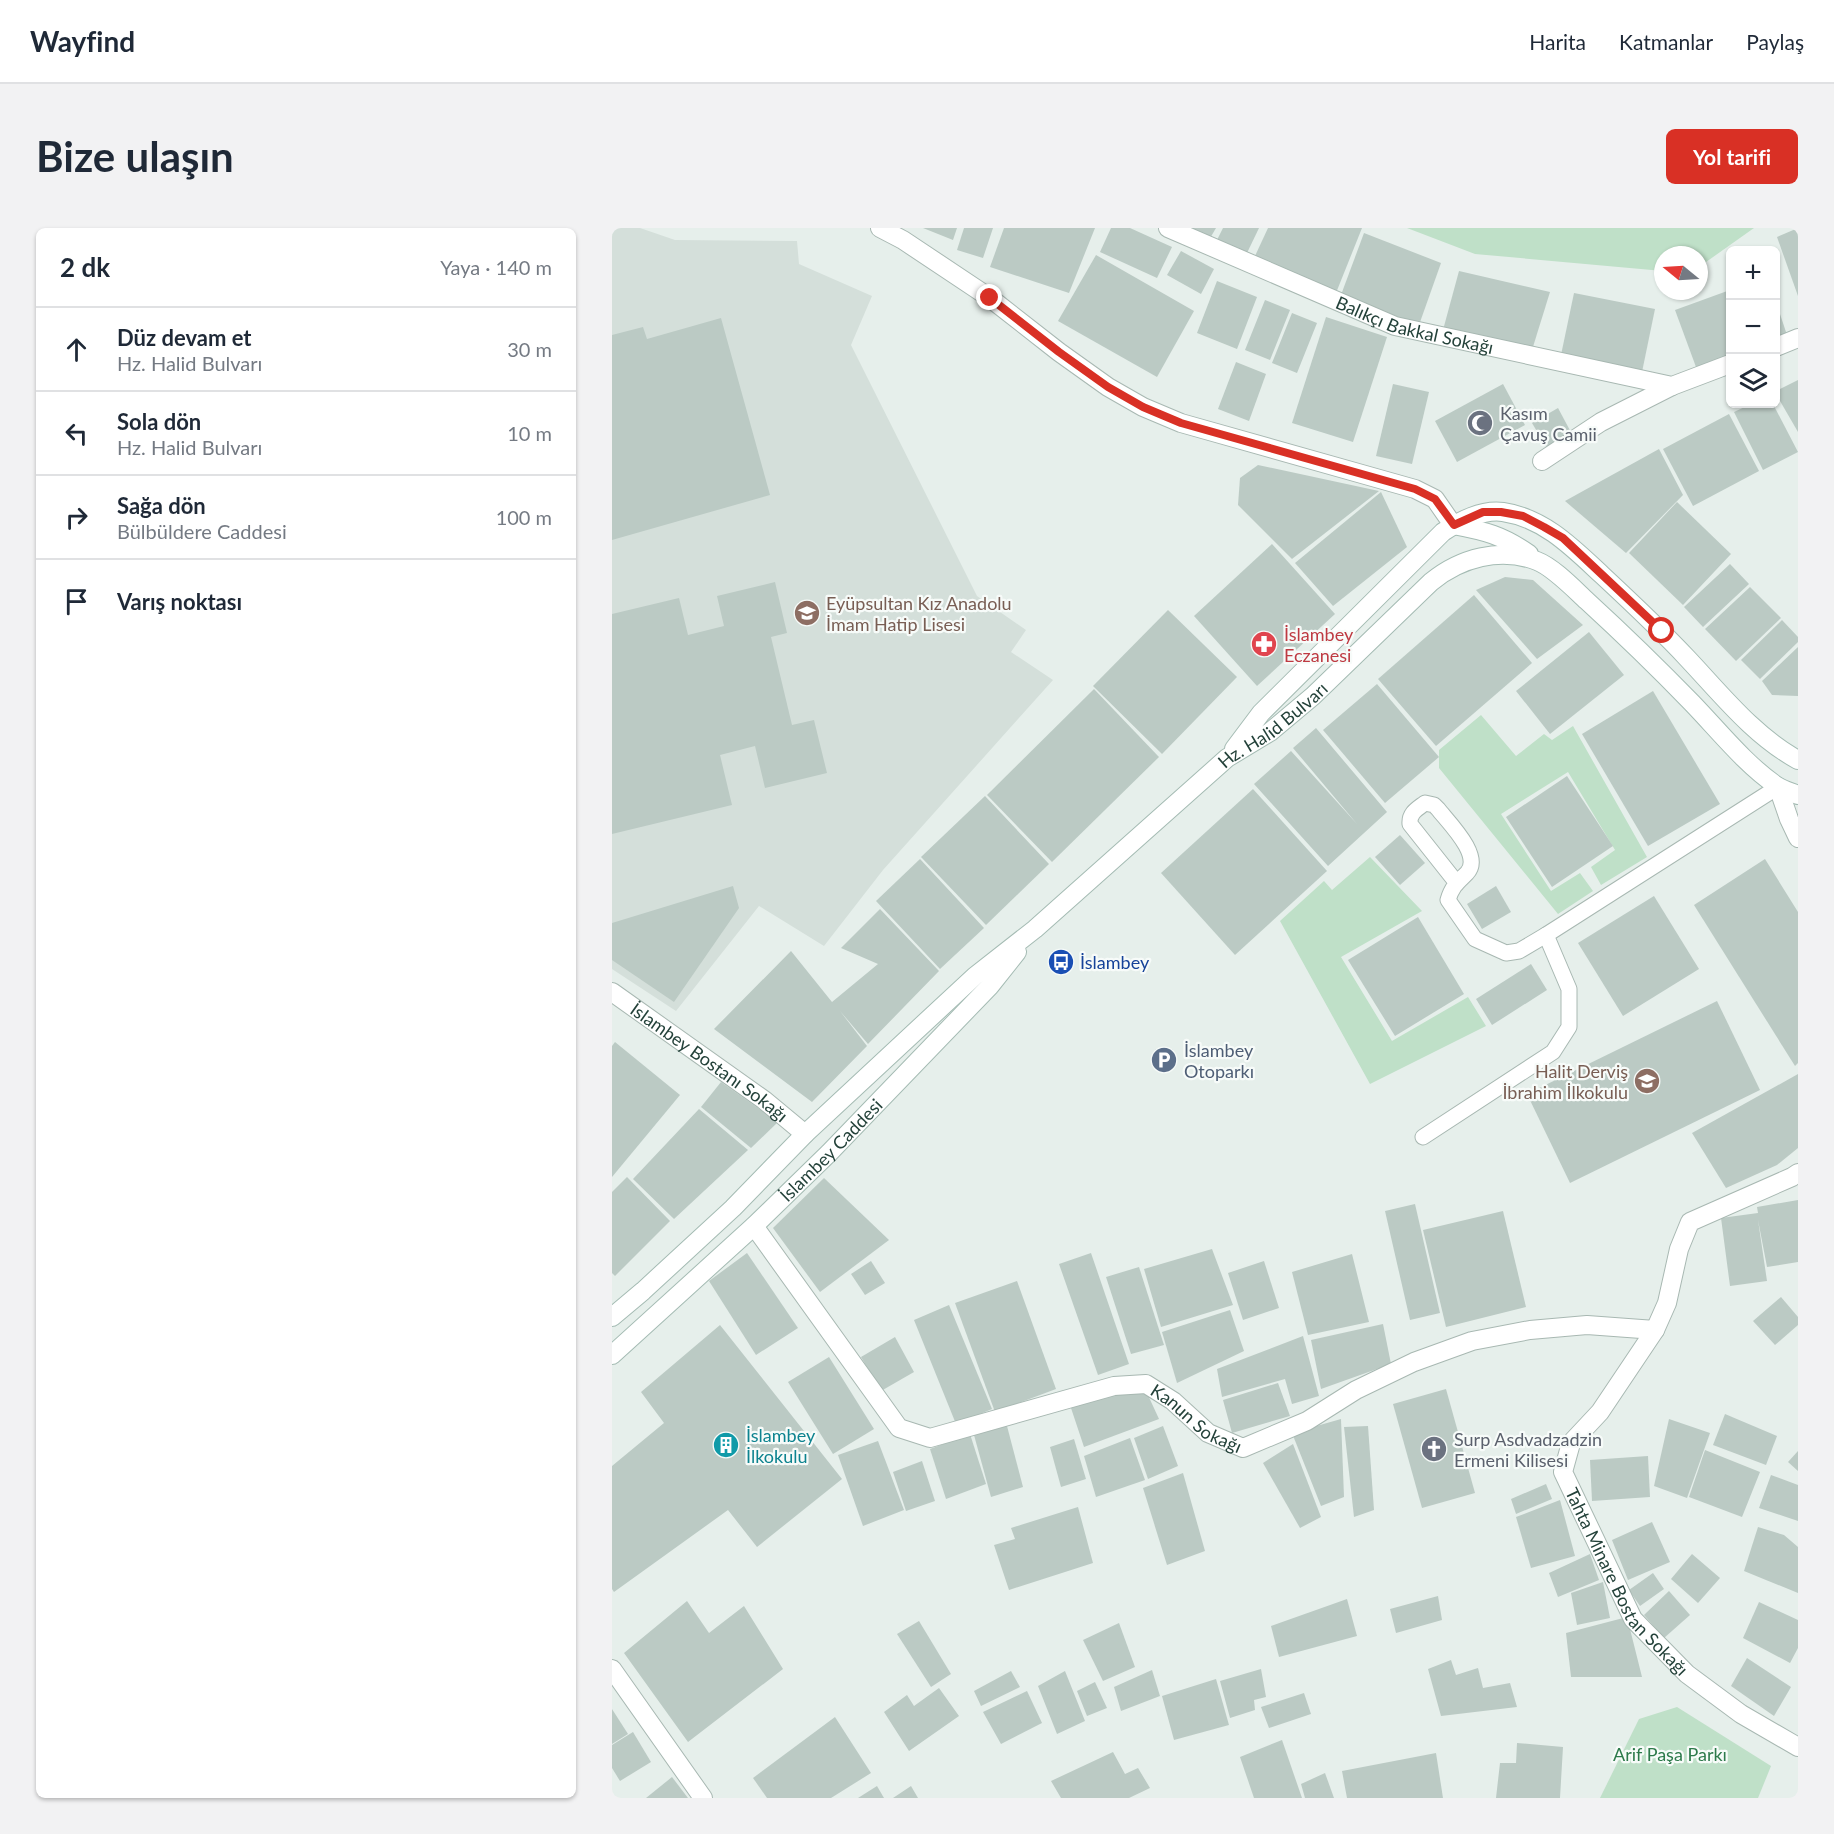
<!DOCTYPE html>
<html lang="tr">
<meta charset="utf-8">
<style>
:root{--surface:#fff;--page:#f2f2f3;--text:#1f2937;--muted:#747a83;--line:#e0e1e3;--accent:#d93025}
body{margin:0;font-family:Lato,sans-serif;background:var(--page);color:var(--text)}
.controls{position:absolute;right:18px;top:18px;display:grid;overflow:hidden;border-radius:9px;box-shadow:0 2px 4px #0004}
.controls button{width:54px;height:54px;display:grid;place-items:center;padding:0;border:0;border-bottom:2px solid var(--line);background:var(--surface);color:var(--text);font:30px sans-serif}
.compass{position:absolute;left:1042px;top:18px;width:54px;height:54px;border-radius:50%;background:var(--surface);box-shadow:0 2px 4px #0004;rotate:288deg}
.stop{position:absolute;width:18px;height:18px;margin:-14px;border:4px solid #d93025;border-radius:50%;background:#fff}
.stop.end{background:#d93025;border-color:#fff;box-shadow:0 2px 6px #0008}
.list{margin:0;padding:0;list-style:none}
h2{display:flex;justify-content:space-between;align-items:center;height:78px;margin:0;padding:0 24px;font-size:26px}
h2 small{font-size:20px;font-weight:400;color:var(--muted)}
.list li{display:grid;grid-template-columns:39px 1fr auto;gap:18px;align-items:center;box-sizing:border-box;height:84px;padding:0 24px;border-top:2px solid var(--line)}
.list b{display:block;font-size:22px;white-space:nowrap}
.list p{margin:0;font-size:20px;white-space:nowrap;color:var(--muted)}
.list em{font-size:20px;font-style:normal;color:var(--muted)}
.icon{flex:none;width:33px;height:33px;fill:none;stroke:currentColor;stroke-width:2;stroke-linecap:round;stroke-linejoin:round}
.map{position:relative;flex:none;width:1186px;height:1570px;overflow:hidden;border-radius:9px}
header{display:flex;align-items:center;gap:36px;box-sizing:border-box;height:84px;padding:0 30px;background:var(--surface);border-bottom:2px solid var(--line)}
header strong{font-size:28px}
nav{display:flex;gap:33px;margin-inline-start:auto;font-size:21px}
.intro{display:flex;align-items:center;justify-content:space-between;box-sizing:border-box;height:144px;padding:0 36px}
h1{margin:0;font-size:42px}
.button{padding:15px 27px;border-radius:9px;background:var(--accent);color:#fff;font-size:21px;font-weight:700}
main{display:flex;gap:36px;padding:0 36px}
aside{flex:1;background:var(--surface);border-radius:9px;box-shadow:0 2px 4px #0004}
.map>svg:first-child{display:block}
.built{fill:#d4dfda}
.green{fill:#bfe0c8}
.building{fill:#bbcac4}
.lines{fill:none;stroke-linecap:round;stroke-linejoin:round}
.service-casing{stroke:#a8b8b2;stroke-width:17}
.pedestrian-casing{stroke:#a8b8b2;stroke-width:20}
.minor-casing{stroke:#a8b8b2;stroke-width:20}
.tertiary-casing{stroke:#a8b8b2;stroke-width:20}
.secondary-casing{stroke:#a4bbb3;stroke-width:20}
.service{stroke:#fff;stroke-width:15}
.pedestrian{stroke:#fff;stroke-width:18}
.minor{stroke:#fff;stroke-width:18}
.tertiary{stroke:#fff;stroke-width:18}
.secondary{stroke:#fff;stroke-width:18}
.route{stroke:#d93025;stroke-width:8}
.labels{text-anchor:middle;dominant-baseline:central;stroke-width:4.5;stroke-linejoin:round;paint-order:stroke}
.street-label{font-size:18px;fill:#24423a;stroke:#f7fbf9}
.worship-label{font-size:18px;fill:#5b616d;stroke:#f7fbf9;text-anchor:start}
.education-label{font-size:18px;fill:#785e54;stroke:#f7fbf9;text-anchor:start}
.health-label{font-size:18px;fill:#be3a42;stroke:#f7fbf9;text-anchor:start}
.transit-label{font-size:18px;fill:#164399;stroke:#f7fbf9;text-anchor:start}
.service-label{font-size:18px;fill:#4e5e75;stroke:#f7fbf9;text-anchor:start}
.culture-label{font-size:18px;fill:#0d838f;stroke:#f7fbf9;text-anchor:start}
.park-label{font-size:18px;fill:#2d7a4b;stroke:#f7fbf9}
</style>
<header>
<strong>Wayfind</strong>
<nav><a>Harita</a><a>Katmanlar</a><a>Paylaş</a></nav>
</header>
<div class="intro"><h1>Bize ulaşın</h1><a class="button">Yol tarifi</a></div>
<main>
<aside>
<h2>2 dk<small>Yaya · 140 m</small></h2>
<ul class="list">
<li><svg class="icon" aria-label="ahead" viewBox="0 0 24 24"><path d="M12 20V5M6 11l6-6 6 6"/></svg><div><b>Düz devam et</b><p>Hz. Halid Bulvarı</p></div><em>30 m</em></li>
<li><svg class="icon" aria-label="left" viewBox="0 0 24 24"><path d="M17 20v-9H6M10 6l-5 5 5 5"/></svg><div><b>Sola dön</b><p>Hz. Halid Bulvarı</p></div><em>10 m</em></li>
<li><svg class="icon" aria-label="right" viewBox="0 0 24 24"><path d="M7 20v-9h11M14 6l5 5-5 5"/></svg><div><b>Sağa dön</b><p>Bülbüldere Caddesi</p></div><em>100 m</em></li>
<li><svg class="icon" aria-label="arrive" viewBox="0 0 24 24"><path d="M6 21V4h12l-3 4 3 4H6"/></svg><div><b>Varış noktası</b></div></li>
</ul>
</aside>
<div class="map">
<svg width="1186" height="1570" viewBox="0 0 1186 1570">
<rect width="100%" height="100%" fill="#e6efeb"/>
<!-- built -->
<polygon class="built" points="0,0 28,0 63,12 185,13 187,36 260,68 239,117 365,368 414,402 399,424 441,452 271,642 212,718 147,678 64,783 0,741"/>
<!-- green -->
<g class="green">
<polygon points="795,0 1142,0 1087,39 1087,27 1051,27 1051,43 863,26"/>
<polygon points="869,487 904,528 932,506 940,512 961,498 1035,629 989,657 979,639 1003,622 956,544 889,586 939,663 968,645 981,663 946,686 827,540 827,522"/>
<polygon points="758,629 810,683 729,729 780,813 856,769 874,798 758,856 668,693 712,653 720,662"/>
<polygon points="1065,1479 1159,1538 1146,1570 988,1570 1027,1491"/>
</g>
<!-- building -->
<g class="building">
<polygon points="311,0 345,0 341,12"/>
<polygon points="352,0 381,0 371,30 345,22"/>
<polygon points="392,0 483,0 457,65 378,39"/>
<polygon points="499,0 518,0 560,19 545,50 488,24"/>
<polygon points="576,0 604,0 597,12"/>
<polygon points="611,0 647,0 635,25 605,12"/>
<polygon points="656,0 750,0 724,65 643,28"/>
<polygon points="1186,0 1186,68 1165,9"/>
<polygon points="752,5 829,35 807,97 729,67"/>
<polygon points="569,23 602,41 589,66 555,47"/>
<polygon points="484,27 582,83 545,149 446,93"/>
<polygon points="847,43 938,64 920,122 831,102"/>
<polygon points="605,53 645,69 625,121 585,105"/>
<polygon points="1118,62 1118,127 1084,139 1063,82"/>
<polygon points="962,65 1043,81 1030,144 949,127"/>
<polygon points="653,72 678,82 658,132 633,122"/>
<polygon points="1164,74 1175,107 1164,111"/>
<polygon points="680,85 705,95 685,145 660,135"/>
<polygon points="714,89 775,109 741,214 680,195"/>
<polygon points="109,90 158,267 0,312 0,107 31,99 35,111"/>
<polygon points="624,134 654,146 637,193 606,181"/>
<polygon points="1186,152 1186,204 1164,166 1164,163"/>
<polygon points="781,156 817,164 800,236 764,228"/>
<polygon points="891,156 913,197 845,234 823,193"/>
<polygon points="1139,176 1161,176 1186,224 1151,242 1122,184"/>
<polygon points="946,180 961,208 936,222 920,195"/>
<polygon points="1117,186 1147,243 1081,278 1051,221"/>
<polygon points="1047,221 1071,267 1014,325 953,273"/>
<polygon points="646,237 767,263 680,331 626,277 628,250"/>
<polygon points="769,264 795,319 721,378 683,335"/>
<polygon points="1065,274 1119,326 1071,377 1017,325"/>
<polygon points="660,316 723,386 645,458 582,388"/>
<polygon points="1118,336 1137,356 1091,399 1072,379"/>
<polygon points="893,349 921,352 971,397 925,431 864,362"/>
<polygon points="163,354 175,405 159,409 180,497 202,492 215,545 153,560 143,518 108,527 120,577 0,606 0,386 67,370 76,407 112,398 105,368"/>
<polygon points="1138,359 1169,390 1124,433 1093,401"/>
<polygon points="862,367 920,435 824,518 766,451"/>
<polygon points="556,382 625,449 550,526 481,458"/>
<polygon points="1170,392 1186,409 1186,414 1148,451 1129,432"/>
<polygon points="977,404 1012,447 938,506 904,463"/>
<polygon points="1186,419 1186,468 1160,467 1150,453"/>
<polygon points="765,456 827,529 773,575 711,502"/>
<polygon points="482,461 547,529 440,634 375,567"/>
<polygon points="1041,463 1108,576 1036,618 970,506"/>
<polygon points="704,500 775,584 716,638 642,556 679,523 745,596 681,520"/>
<polygon points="955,548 1001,618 940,659 894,589"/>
<polygon points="641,561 715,643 623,727 549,645"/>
<polygon points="373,568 437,636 374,697 309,629"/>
<polygon points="788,607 813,635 788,657 763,629"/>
<polygon points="308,631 372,700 328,741 264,673"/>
<polygon points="1153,631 1186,684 1186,835 1183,838 1082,677"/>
<polygon points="121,658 127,680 62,774 0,732 0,695"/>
<polygon points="884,658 899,684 870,701 855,676"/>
<polygon points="1042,668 1087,741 1011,788 966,715"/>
<polygon points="268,681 327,743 256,816 228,783 255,818 200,874 102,801 179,723 220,774 266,736 229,720"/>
<polygon points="806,689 852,766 783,808 736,732"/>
<polygon points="919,736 935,762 880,797 864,771"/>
<polygon points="1105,773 1148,862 958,955 915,866"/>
<polygon points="3,814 68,867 0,949 0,818"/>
<polygon points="1186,846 1186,920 1165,937 1114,960 1080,905"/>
<polygon points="109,854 166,894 139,920 89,879"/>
<polygon points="87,881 136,922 62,991 21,951"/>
<polygon points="15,949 58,993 3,1048 0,1045 0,964"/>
<polygon points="212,950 277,1012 208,1064 161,1000"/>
<polygon points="1186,972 1186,1034 1155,1039 1146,992 1155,1053 1118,1058 1109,990 1146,985 1145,979"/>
<polygon points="803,976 828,1085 798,1092 773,983"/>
<polygon points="891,983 914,1079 834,1099 811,1002"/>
<polygon points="600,1021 621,1077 549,1099 532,1041"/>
<polygon points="135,1025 186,1100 144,1127 97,1053"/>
<polygon points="479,1025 517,1136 486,1147 447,1036"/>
<polygon points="740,1026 757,1094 696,1107 680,1044"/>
<polygon points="259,1033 273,1055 253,1067 239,1046"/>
<polygon points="652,1033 667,1080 631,1092 616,1045"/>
<polygon points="527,1039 552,1117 519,1126 494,1049"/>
<polygon points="405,1053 444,1161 383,1184 343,1075"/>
<polygon points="1169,1069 1186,1089 1186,1097 1163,1117 1141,1093"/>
<polygon points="337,1077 380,1181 344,1196 302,1092"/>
<polygon points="618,1082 632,1123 565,1155 550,1104"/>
<polygon points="771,1096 779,1136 709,1161 699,1112"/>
<polygon points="108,1097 230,1251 145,1319 116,1282 2,1364 0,1361 0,1238 52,1195 29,1164"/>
<polygon points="691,1108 707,1168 680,1176 673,1151 610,1169 605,1141"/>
<polygon points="283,1109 302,1144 269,1163 249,1129"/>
<polygon points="217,1129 262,1201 221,1226 176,1154"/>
<polygon points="666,1155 678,1188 620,1205 611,1172"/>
<polygon points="834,1161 863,1265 810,1280 781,1176"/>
<polygon points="504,1162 535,1165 547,1191 472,1219 458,1177"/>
<polygon points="1113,1186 1165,1208 1154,1237 1101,1217"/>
<polygon points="729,1191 732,1269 709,1278 680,1205"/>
<polygon points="1057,1191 1098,1205 1075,1270 1042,1258"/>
<polygon points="395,1198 411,1259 379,1269 362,1207"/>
<polygon points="551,1198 566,1238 536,1251 522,1210"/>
<polygon points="756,1198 762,1282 742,1289 732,1199"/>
<polygon points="358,1206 374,1256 334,1271 318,1221"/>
<polygon points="518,1210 533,1252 484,1269 472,1228"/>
<polygon points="462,1211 474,1251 449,1259 438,1219"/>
<polygon points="266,1213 292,1282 251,1298 226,1227"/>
<polygon points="681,1216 709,1289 688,1300 651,1235"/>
<polygon points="1093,1222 1148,1244 1130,1289 1077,1269"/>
<polygon points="1186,1223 1186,1243 1176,1234"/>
<polygon points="1036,1228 1038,1269 980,1273 978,1232"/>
<polygon points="310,1233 323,1273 294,1283 281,1244"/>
<polygon points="571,1245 593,1323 555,1337 531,1260"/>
<polygon points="1159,1247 1186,1257 1186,1293 1147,1280"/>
<polygon points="934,1256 940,1271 904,1286 899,1271"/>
<polygon points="948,1272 963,1328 919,1340 904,1289"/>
<polygon points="466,1279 481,1335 397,1362 382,1317 403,1311 399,1300"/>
<polygon points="1040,1294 1058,1334 1016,1352 1000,1312"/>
<polygon points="1146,1299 1172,1307 1186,1319 1186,1365 1132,1343"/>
<polygon points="978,1326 987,1352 946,1369 937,1345"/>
<polygon points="1080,1326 1108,1350 1086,1375 1059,1351"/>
<polygon points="1041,1345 1052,1361 1028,1378 1017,1362"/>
<polygon points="991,1354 998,1390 965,1397 959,1365"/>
<polygon points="1057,1363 1078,1387 1052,1410 1032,1387"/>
<polygon points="826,1368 830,1392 784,1405 778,1381"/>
<polygon points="735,1371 745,1408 667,1429 659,1398"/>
<polygon points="75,1373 97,1405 132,1378 171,1441 76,1514 12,1425"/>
<polygon points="1147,1374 1186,1392 1186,1420 1178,1435 1131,1410"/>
<polygon points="1015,1389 1030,1449 959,1449 954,1405"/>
<polygon points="307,1393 339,1446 319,1459 285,1406"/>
<polygon points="507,1395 523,1439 491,1453 471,1412"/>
<polygon points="1135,1430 1179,1459 1162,1488 1119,1458"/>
<polygon points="839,1432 844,1447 866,1440 871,1460 898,1455 905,1479 829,1488 816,1441"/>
<polygon points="649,1441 654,1469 642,1472 643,1482 618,1490 608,1453"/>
<polygon points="540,1442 548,1468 509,1483 502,1459"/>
<polygon points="399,1443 408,1459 369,1478 362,1463"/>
<polygon points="453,1443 473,1493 445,1506 426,1458"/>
<polygon points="604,1451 617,1497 562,1512 550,1468"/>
<polygon points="483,1454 495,1480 475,1488 465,1463"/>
<polygon points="327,1460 347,1488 297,1523 272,1484 295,1467 302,1478"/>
<polygon points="415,1463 430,1495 389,1516 371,1484"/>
<polygon points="692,1465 699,1486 657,1500 649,1479"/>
<polygon points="0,1481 16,1506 0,1516"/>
<polygon points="223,1489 259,1545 219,1570 155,1570 141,1550"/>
<polygon points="21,1504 39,1534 8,1553 0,1540 0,1517"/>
<polygon points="670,1512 690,1570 642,1570 628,1529"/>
<polygon points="905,1515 951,1519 948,1570 884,1570 888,1535 904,1535"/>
<polygon points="501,1524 513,1546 526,1540 538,1560 517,1570 449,1570 439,1553"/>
<polygon points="824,1525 831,1570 735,1570 730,1543"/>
<polygon points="713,1545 722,1570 693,1570 689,1556"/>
<polygon points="60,1549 76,1570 34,1570"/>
<polygon points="265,1558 272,1570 246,1570"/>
<polygon points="299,1558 306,1570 281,1570"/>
</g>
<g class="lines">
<!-- service casing -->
<g class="service-casing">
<g id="service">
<path d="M844,654L798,596C797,585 805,581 813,575L822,577L826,581C837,595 871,628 855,645C846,654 840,658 836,672L863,711L894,725L907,723L934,707L1166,559"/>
<polyline points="811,909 941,824 957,799 957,761 934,707"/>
</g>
</g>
<!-- pedestrian casing -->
<g class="pedestrian-casing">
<polyline id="pedestrian" points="930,233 989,194 1060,158"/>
</g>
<!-- minor casing -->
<g class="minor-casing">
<g id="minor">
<path id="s1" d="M556,0L783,98L1060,158L1118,136"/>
<polyline points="1164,119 1186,110"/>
<path id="s2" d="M0,764L152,872L193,906"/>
<path id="s3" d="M1186,945L1180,949L1078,994L1067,1021L1055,1075L1043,1102L988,1184L959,1215L951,1244L1021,1391L1075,1446L1129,1486L1186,1519"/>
<path id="s4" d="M142,998L287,1200L318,1210L502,1158L534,1156L561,1173L596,1205L631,1220L695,1193L744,1162L802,1134L860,1113L918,1102L975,1097L1043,1102"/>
<polyline points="0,1441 91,1570"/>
</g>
</g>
<!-- tertiary casing -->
<g class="tertiary-casing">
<g id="tertiary">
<polyline points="268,0 291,12 378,70 447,124 496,159 531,179 569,195 803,261 823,271 841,297"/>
<polyline points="1166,559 1177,591 1186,610"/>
</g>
</g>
<!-- secondary casing -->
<g class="secondary-casing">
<g id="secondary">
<path d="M841,297C873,303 890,307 917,326"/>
<path d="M622,521L649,485L831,304C848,293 870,281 891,284C932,290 961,320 990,347C1019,374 1048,401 1075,430C1109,466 1142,508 1186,532"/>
<path id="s5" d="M0,1089L31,1063L121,980L193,906L363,748L423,701L615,530L658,504L701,468L819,354C848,330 888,319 925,333C941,339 962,361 975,373C1011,406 1046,440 1080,475C1107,503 1133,536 1165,558C1171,562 1179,564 1186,567"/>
<path id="s6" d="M0,1127L142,998L217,925L378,758L405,724"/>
</g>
</g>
<!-- service -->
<use href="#service" class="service"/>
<!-- pedestrian -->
<use href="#pedestrian" class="pedestrian"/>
<!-- minor -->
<use href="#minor" class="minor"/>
<!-- tertiary -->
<use href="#tertiary" class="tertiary"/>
<!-- secondary -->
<use href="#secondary" class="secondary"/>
</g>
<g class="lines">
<!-- route -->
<polyline class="route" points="378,70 447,124 496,159 531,179 569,195 803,261 823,271 842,297 871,284 889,284 911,288 932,299 951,310 1050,403"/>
</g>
<!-- icons -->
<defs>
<g id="mosque-disc" transform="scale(1.35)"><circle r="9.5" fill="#6b7280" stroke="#f7fbf9"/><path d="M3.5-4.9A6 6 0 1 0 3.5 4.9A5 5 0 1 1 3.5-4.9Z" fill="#fff"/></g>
<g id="school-disc" transform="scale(1.35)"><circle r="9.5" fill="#8d6e63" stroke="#f7fbf9"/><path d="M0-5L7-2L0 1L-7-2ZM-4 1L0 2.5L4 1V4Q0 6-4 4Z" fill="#fff"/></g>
<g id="pharmacy-disc" transform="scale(1.35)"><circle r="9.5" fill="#e0444e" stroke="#f7fbf9"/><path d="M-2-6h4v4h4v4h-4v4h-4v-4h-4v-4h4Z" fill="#fff"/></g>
<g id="bus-disc" transform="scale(1.35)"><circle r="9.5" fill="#1a4fb4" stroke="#f7fbf9"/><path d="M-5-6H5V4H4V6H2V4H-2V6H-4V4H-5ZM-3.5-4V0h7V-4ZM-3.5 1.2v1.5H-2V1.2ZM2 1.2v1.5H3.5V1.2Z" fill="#fff"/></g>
<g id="parking-disc" transform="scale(1.35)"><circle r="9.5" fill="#5c6f8a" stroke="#f7fbf9"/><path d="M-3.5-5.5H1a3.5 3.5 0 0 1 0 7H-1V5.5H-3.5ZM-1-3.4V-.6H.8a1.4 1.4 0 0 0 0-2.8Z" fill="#fff"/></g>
<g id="building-disc" transform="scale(1.35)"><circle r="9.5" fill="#0f9aa8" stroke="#f7fbf9"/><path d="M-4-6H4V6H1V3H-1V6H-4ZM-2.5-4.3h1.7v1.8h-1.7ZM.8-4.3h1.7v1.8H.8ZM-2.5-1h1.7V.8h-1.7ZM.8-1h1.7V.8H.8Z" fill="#fff"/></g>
<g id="church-disc" transform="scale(1.35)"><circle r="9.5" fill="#6b7280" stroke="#f7fbf9"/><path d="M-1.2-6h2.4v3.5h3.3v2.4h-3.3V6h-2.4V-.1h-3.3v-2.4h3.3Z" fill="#fff"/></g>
</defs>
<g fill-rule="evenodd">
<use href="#mosque-disc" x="868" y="195"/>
<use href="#school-disc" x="195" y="385"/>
<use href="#pharmacy-disc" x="652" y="416"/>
<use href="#bus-disc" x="449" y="734"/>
<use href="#parking-disc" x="552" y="832"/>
<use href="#school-disc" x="1035" y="853"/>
<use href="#building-disc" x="114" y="1217"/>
<use href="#church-disc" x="822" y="1221"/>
</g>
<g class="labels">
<!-- street labels -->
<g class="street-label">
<text stroke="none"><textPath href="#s1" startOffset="266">Balıkçı Bakkal Sokağı</textPath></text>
<text stroke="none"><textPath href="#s5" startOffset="888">Hz. Halid Bulvarı</textPath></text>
<text stroke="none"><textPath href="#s2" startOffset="120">İslambey Bostanı Sokağı</textPath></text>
<text stroke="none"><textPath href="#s6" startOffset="300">İslambey Caddesi</textPath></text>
<text stroke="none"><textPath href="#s4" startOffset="566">Kanun Sokağı</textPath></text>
<text stroke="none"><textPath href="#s3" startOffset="532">Tahta Minare Bostan Sokağı</textPath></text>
</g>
<!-- worship labels -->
<g class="worship-label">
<text x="888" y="185">Kasım<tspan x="888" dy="21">Çavuş Camii</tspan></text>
<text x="842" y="1211">Surp Asdvadzadzin<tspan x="842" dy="21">Ermeni Kilisesi</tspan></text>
</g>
<!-- education labels -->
<g class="education-label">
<text x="214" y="375">Eyüpsultan Kız Anadolu<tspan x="214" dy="21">İmam Hatip Lisesi</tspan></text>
<text x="1016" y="843" text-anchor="end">Halit Derviş<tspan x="1016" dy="21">İbrahim İlkokulu</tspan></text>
</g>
<!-- health labels -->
<g class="health-label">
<text x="672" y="406">İslambey<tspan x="672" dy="21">Eczanesi</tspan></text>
</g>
<!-- transit labels -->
<g class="transit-label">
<text x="468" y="734">İslambey</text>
</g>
<!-- service labels -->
<g class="service-label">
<text x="572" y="822">İslambey<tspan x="572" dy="21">Otoparkı</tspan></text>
</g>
<!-- culture labels -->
<g class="culture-label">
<text x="134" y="1207">İslambey<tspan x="134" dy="21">İlkokulu</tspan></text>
</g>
<!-- park labels -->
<g class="park-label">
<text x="1058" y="1526">Arif Paşa Parkı</text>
</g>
</g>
</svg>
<div class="controls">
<button>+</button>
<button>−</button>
<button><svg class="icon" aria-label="layers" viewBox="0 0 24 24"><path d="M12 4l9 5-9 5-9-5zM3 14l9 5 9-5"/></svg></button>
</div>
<svg class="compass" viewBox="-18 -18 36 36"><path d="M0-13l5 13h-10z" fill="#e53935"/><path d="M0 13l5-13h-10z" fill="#747a83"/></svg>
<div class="stop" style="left:1050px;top:403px"></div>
<div class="stop end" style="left:378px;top:70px"></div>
</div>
</main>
